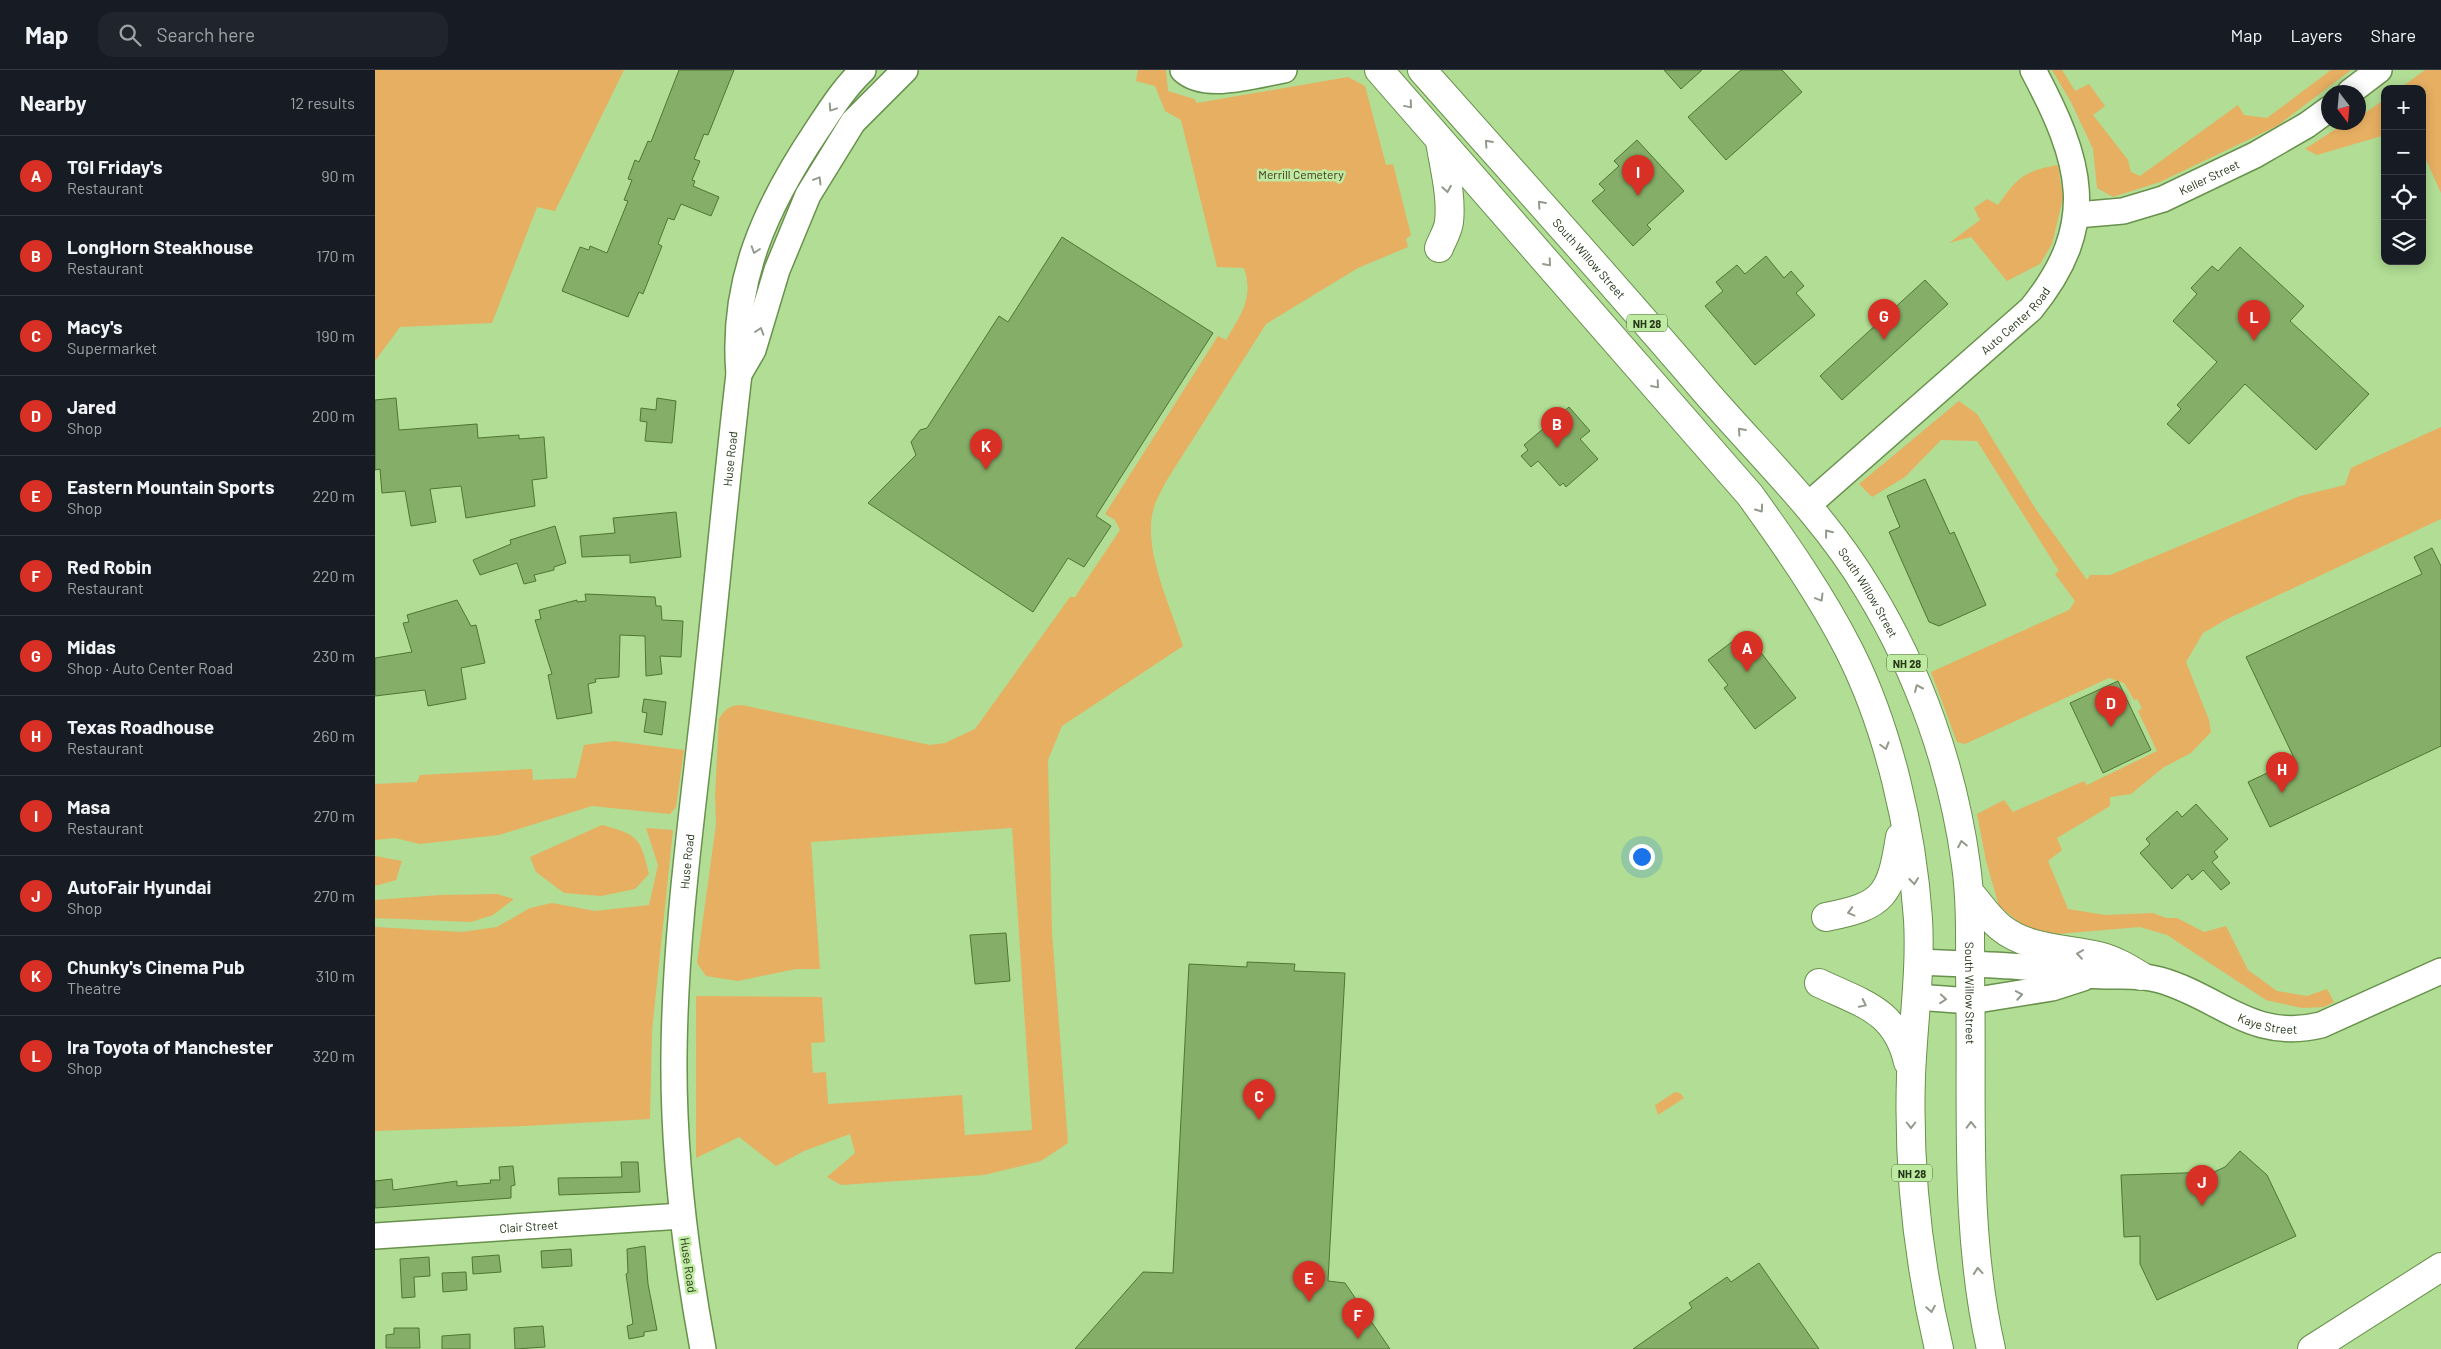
<!DOCTYPE html>
<meta charset="utf-8">
<style>
:root{--surface:#171b24;--page:#20242c;--text:#f1f3f6;--muted:#9ea1a6;--line:#363941;--accent:#d93025}
body{margin:0;font-family:Barlow,sans-serif;background:var(--page);color:var(--text)}
.controls{position:absolute;right:15px;top:15px;display:grid;overflow:hidden;border-radius:10px;box-shadow:0 2px 12px #0003}
.controls button{width:45px;height:45px;display:grid;place-items:center;padding:0;border:0;border-bottom:1px solid var(--line);background:var(--surface);color:var(--text);font:25px sans-serif}
.compass{position:absolute;left:1946px;top:15px;width:45px;height:45px;border-radius:50%;background:var(--surface);box-shadow:0 2px 12px #0003;rotate:164deg}
.you{position:absolute;left:1266px;top:786px;width:18px;height:18px;margin:-12px;border:4px solid #fff;border-radius:50%;background:#1a73e8;box-shadow:0 0 0 8px #1a73e833}
.badge{display:grid;place-items:center;width:32px;height:32px;border-radius:50%;background:var(--accent);color:#fff;font-size:16px;font-weight:700}
.pin{position:absolute;translate:-50% -41px;filter:drop-shadow(0 1px 2px #0008)}
.pin::after{content:'';position:absolute;top:26px;width:18px;height:15px;background:inherit;clip-path:polygon(0 0,100% 0,50% 100%)}
.list{margin:0;padding:0;list-style:none}
h2{display:flex;justify-content:space-between;align-items:center;height:65px;margin:0;padding:0 20px;font-size:21px}
h2 small{font-size:16px;font-weight:400;color:var(--muted)}
.list li{display:grid;grid-template-columns:32px 1fr auto;gap:15px;align-items:center;box-sizing:border-box;height:80px;padding:0 20px;border-top:1px solid var(--line)}
.list b{display:block;font-size:19px;white-space:nowrap}
.list p{margin:0;font-size:16px;white-space:nowrap;color:var(--muted)}
.list em{font-size:16px;font-style:normal;color:var(--muted)}
.icon{flex:none;width:28px;height:28px;fill:none;stroke:currentColor;stroke-width:2;stroke-linecap:round;stroke-linejoin:round}
.map{position:relative;flex:none;width:2066px;height:1279px;overflow:hidden}
header{display:flex;align-items:center;gap:30px;box-sizing:border-box;height:70px;padding:0 25px;background:var(--surface);border-bottom:1px solid var(--line)}
header strong{font-size:24px}
nav{display:flex;gap:28px;margin-inline-start:auto;font-size:18px}
.search{width:350px;height:45px;background:var(--page);display:flex;align-items:center;gap:12px;box-sizing:border-box;padding:0 18px;border-radius:15px;color:var(--muted);font-size:19px}
main{display:flex}
aside{flex:1;background:var(--surface)}
.map>svg:first-child{display:block}
.green{fill:#e7af62}
.building{fill:#85ae68;stroke:#4f7632}
.lines{fill:none;stroke-linecap:round;stroke-linejoin:round}
.minor-casing{stroke:#68914c;stroke-width:28}
.major-casing{stroke:#68914c;stroke-width:30}
.highway-casing{stroke:#68914c;stroke-width:30}
.minor{stroke:#fff;stroke-width:25}
.major{stroke:#fff;stroke-width:28}
.highway{stroke:#fff;stroke-width:28}
.oneway{stroke:#929a8c}
.labels{text-anchor:middle;dominant-baseline:central;stroke-width:5;stroke-linejoin:round;paint-order:stroke}
.shield{fill:#beeaa1;stroke:#536c42;stroke-width:1}
.shield-label{font-size:11px;font-weight:bold;fill:#253619}
.park-label{font-size:12px;fill:#433420;stroke:#beeaa1}
.street-label{font-size:12px;fill:#253619;stroke:#beeaa1}
</style>
<header>
<strong>Map</strong>
<div class="search"><svg class="icon" aria-label="search" viewBox="0 0 24 24"><circle cx="10" cy="10" r="6"/><path d="M15 15l6 6"/></svg>Search here</div>
<nav><a>Map</a><a>Layers</a><a>Share</a></nav>
</header>
<main>
<aside>
<h2>Nearby<small>12 results</small></h2>
<ul class="list">
<li><span class="badge">A</span><div><b>TGI Friday's</b><p>Restaurant</p></div><em>90 m</em></li>
<li><span class="badge">B</span><div><b>LongHorn Steakhouse</b><p>Restaurant</p></div><em>170 m</em></li>
<li><span class="badge">C</span><div><b>Macy's</b><p>Supermarket</p></div><em>190 m</em></li>
<li><span class="badge">D</span><div><b>Jared</b><p>Shop</p></div><em>200 m</em></li>
<li><span class="badge">E</span><div><b>Eastern Mountain Sports</b><p>Shop</p></div><em>220 m</em></li>
<li><span class="badge">F</span><div><b>Red Robin</b><p>Restaurant</p></div><em>220 m</em></li>
<li><span class="badge">G</span><div><b>Midas</b><p>Shop · Auto Center Road</p></div><em>230 m</em></li>
<li><span class="badge">H</span><div><b>Texas Roadhouse</b><p>Restaurant</p></div><em>260 m</em></li>
<li><span class="badge">I</span><div><b>Masa</b><p>Restaurant</p></div><em>270 m</em></li>
<li><span class="badge">J</span><div><b>AutoFair Hyundai</b><p>Shop</p></div><em>270 m</em></li>
<li><span class="badge">K</span><div><b>Chunky's Cinema Pub</b><p>Theatre</p></div><em>310 m</em></li>
<li><span class="badge">L</span><div><b>Ira Toyota of Manchester</b><p>Shop</p></div><em>320 m</em></li>
</ul>
</aside>
<div class="map">
<svg width="2066" height="1279" viewBox="0 0 2066 1279">
<rect width="100%" height="100%" fill="#b1dd94"/>
<!-- green -->
<g class="green">
<polygon points="0,0 249,0 180,141 162,137 117,253 25,257 0,291"/>
<path d="M763,0H791L793,21L819,29L822,33L973,7L990,16L1011,95L1018,94L1036,165L1031,169L1033,177L983,198L891,254L790,413C786,422 780,431 778,441C768,480 796,538 808,576L687,656L673,690L677,862L693,1073L666,1091L609,1105L466,1115L452,1107L480,1083L475,1064L429,1081L401,1096L364,1067L321,1088V926L447,927L450,972L436,973L438,1003L451,1002L453,1034L587,1025L590,1065L657,1060L637,758L436,772L445,899H421L363,911L331,906L322,893L341,754L340,725L344,649C350,639 355,635 367,635L555,675L570,673L600,659L695,527H700L745,460L740,450L730,444L843,266L851,270C866,244 879,229 869,198L842,197L806,50L790,41L780,16L761,11Z"/>
<polygon points="1677,0 1687,0 1700,21 1714,14 1730,36 1718,45 1753,90 1756,102 1765,106 1863,35 1869,45 1892,48 1956,0 1976,0 1902,56 1785,112 1738,127 1722,118 1718,79 1696,32"/>
<polygon points="2050,0 2066,0 2066,123 2047,81 2047,19 2024,19"/>
<polygon points="2010,29 2010,65 1942,85 1930,79 1970,53 1984,52 1984,47"/>
<path d="M1683,95L1688,128L1677,174L1665,194L1632,211L1596,167L1574,173L1605,150L1599,138L1612,129L1623,135C1643,107 1649,101 1683,95Z"/>
<polygon points="1584,331 1602,344 1662,441 1712,510 1715,505 1735,505 1925,426 1970,415 1976,398 2066,357 2066,449 1852,549 1828,563 1811,592 1834,650 1836,662 1816,683 1789,697 1756,724 1735,727 1735,736 1682,768 1687,780 1673,791 1693,839 1730,845 1778,843 1791,848 1802,848 1829,862 1851,856 1873,900 1902,921 1932,926 1952,919 1959,932 1949,937 1927,938 1891,930 1792,865 1765,857 1682,864 1665,863 1646,854 1624,836 1611,791 1602,744 1629,730 1638,742 1709,711 1712,715 1782,681 1763,641 1767,638 1762,629 1759,630 1749,613 1734,608 1590,674 1582,672 1556,602 1694,540 1700,531 1680,504 1684,501 1602,371 1566,370 1530,407 1497,427 1484,414"/>
<polygon points="239,671 309,680 301,737 295,744 217,736 124,765 45,774 20,768 0,770 0,714 42,712 45,705 157,699 158,710 201,708 209,675"/>
<path d="M227,755C264,765 265,768 274,804L260,819L226,826L189,823L161,802L155,787Z"/>
<polygon points="271,758 298,760 277,961 275,1049 150,1056 0,1061 0,857 87,862 122,857 155,838 177,833 220,841 274,835 283,795"/>
<polygon points="0,786 27,791 21,810 0,816"/>
<polygon points="122,824 139,829 118,845 96,852 0,848 0,830 65,825"/>
<polygon points="1300,1022 1305,1023 1309,1028 1283,1045 1280,1035"/>
</g>
<!-- building -->
<g class="building">
<polygon points="304,0 359,0 333,65 329,64 319,89 325,91 317,110 320,111 318,116 344,127 336,146 306,134 299,150 293,148 283,174 287,176 268,224 264,222 253,247 187,221 205,177 214,180 215,176 232,183 253,131 249,130 257,110 253,109 260,90 264,92 273,71 276,72"/>
<polygon points="1289,0 1327,0 1306,19"/>
<polygon points="1366,0 1407,0 1427,22 1351,90 1313,47"/>
<polygon points="1262,70 1309,121 1272,155 1276,159 1258,176 1217,131 1230,120 1224,114 1244,96 1239,91"/>
<polygon points="687,167 838,263 721,446 736,456 709,497 693,488 658,542 493,433 541,385 536,372 545,360 552,358 624,246 633,252"/>
<polygon points="1865,177 1929,236 1915,251 1994,324 1941,380 1870,314 1814,374 1792,354 1806,339 1802,335 1842,292 1798,251 1822,224 1816,218 1837,196 1843,201"/>
<polygon points="1391,186 1409,208 1416,201 1429,216 1421,223 1440,245 1380,295 1330,236 1348,221 1341,212 1362,195 1370,204"/>
<polygon points="1550,210 1573,234 1467,330 1445,306"/>
<polygon points="21,328 24,360 102,354 103,368 144,365 144,369 169,367 172,408 157,410 160,436 91,448 86,416 55,419 61,452 36,456 30,421 7,423 5,399 0,400 0,330"/>
<polygon points="282,328 301,331 297,373 270,371 272,352 265,351 266,338 281,340"/>
<polygon points="1194,337 1215,361 1205,369 1223,389 1191,417 1188,413 1185,416 1163,391 1156,397 1146,386 1153,380 1149,375"/>
<polygon points="1550,409 1575,464 1579,462 1611,535 1564,556 1554,552 1514,462 1525,457 1512,426"/>
<polygon points="301,442 306,487 255,493 255,485 207,487 205,466 240,463 238,448"/>
<polygon points="180,456 191,493 179,497 179,500 159,505 161,511 149,514 142,493 105,505 98,490 136,474 135,470"/>
<polygon points="2057,478 2066,496 2066,676 1895,757 1873,712 1920,690 1871,587 2047,504 2039,487"/>
<polygon points="210,524 280,527 281,536 286,536 287,550 308,551 306,587 285,586 287,604 271,606 270,566 245,565 244,607 220,609 221,612 213,614 217,643 182,649 173,605 177,604 160,550 166,549 164,540 202,530 202,532 211,531"/>
<polygon points="82,530 96,556 101,555 110,593 86,598 91,629 53,636 50,620 0,626 0,588 37,582 28,553 34,552 32,545"/>
<polygon points="1370,562 1421,628 1380,659 1349,618 1353,615 1333,590"/>
<polygon points="1743,611 1776,680 1728,703 1695,633"/>
<polygon points="269,629 291,632 287,665 269,662 272,643 267,642"/>
<polygon points="1821,734 1853,769 1839,782 1843,787 1837,792 1855,813 1846,820 1828,800 1817,810 1813,804 1797,819 1765,783 1775,774 1771,769 1802,741 1807,747"/>
<polygon points="631,863 635,911 600,914 595,865"/>
<polygon points="872,892 920,894 919,901 970,903 953,1211 970,1213 1015,1279 700,1279 768,1202 798,1203 814,894 872,897"/>
<polygon points="1865,1081 1892,1105 1921,1166 1782,1230 1765,1194 1765,1166 1749,1167 1746,1105 1839,1102 1850,1097"/>
<polygon points="246,1092 263,1092 265,1122 184,1125 183,1108 247,1107"/>
<polygon points="138,1096 140,1115 136,1116 136,1128 0,1138 0,1111 17,1109 18,1120 82,1111 82,1116 116,1113 115,1110 125,1110 124,1097"/>
<polygon points="270,1176 273,1214 282,1260 269,1262 269,1266 254,1269 252,1256 258,1254 251,1204 253,1203 252,1179"/>
<polygon points="196,1179 197,1196 167,1198 166,1181"/>
<polygon points="124,1185 126,1202 98,1204 97,1187"/>
<polygon points="54,1187 55,1206 39,1207 40,1227 27,1228 25,1189"/>
<polygon points="1384,1193 1444,1279 1258,1279 1317,1238 1314,1233 1352,1207 1356,1212"/>
<polygon points="91,1202 92,1220 68,1222 67,1203"/>
<polygon points="168,1256 170,1277 140,1279 139,1258"/>
<polygon points="19,1258 44,1258 45,1278 11,1278 11,1265 19,1264"/>
<polygon points="95,1264 95,1279 67,1279 67,1266"/>
</g>
<g class="lines">
<!-- minor casing -->
<g class="minor-casing">
<g id="minor">
<path d="M808,0C830,21 881,5 909,0"/>
<polyline points="1975,22 2004,0"/>
<path id="s1" d="M1702,145L1748,141L1788,129L1880,85L1932,55L1954,39"/>
<polyline points="364,304 378,280 402,200 433,125 478,52 530,0"/>
<path id="s2" d="M1432,436L1656,239C1726,153 1706,90 1658,0"/>
<path id="s3" d="M1543,892C1578,894 1614,894 1649,897C1671,899 1692,903 1714,905C1738,908 1761,903 1785,910C1845,927 1877,972 1946,955L2066,901"/>
<polyline points="1541,927 1596,931 1677,918 1708,908"/>
<path id="s4" d="M0,1166L307,1146"/>
<path id="s5" d="M328,1279C310,1182 298,1084 299,985C300,869 316,753 329,637C341,526 351,415 364,304C356,211 391,136 442,60C456,39 469,18 488,0"/>
</g>
</g>
<!-- major casing -->
<g class="major-casing">
<g id="major">
<path d="M1004,0L1375,425C1411,475 1446,525 1474,580C1514,659 1537,761 1543,849C1546,901 1538,954 1536,1006C1533,1098 1543,1190 1564,1279"/>
<path id="s6" d="M1047,0C1141,106 1237,212 1329,320C1385,385 1449,445 1493,519C1544,602 1578,698 1591,795C1596,831 1595,868 1595,905C1598,1030 1588,1156 1616,1279"/>
<path d="M1064,178C1067,170 1073,161 1074,152C1077,126 1069,97 1065,71"/>
<path d="M1594,822C1604,833 1613,847 1625,857C1653,880 1691,878 1724,886C1740,890 1753,898 1766,906"/>
<path d="M1451,847C1509,836 1516,825 1525,767"/>
<path d="M1444,913C1488,934 1521,940 1533,992"/>
</g>
</g>
<!-- highway casing -->
<g class="highway-casing">
<polyline id="highway" points="1937,1279 2066,1197"/>
</g>
<!-- minor -->
<use href="#minor" class="minor"/>
<!-- major -->
<use href="#major" class="major"/>
<!-- highway -->
<use href="#highway" class="highway"/>
</g>
<!-- one-way arrows -->
<defs><path id="oneway-chevron" d="M-2-3.5L2.5 0L-2 3.5" fill="none" stroke-width="1.6" stroke-linecap="round" stroke-linejoin="round" transform="scale(1.25)"/></defs>
<g class="oneway">
<use href="#oneway-chevron" transform="translate(1034 35) rotate(50)"/>
<use href="#oneway-chevron" transform="translate(457 38) rotate(124)"/>
<use href="#oneway-chevron" transform="translate(1113 73) rotate(-132)"/>
<use href="#oneway-chevron" transform="translate(443 110) rotate(-59)"/>
<use href="#oneway-chevron" transform="translate(1072 119) rotate(81)"/>
<use href="#oneway-chevron" transform="translate(1166 134) rotate(-132)"/>
<use href="#oneway-chevron" transform="translate(380 180) rotate(108)"/>
<use href="#oneway-chevron" transform="translate(1173 193) rotate(49)"/>
<use href="#oneway-chevron" transform="translate(385 261) rotate(-72)"/>
<use href="#oneway-chevron" transform="translate(1281 315) rotate(49)"/>
<use href="#oneway-chevron" transform="translate(1366 361) rotate(-132)"/>
<use href="#oneway-chevron" transform="translate(1385 439) rotate(54)"/>
<use href="#oneway-chevron" transform="translate(1453 463) rotate(-128)"/>
<use href="#oneway-chevron" transform="translate(1445 528) rotate(59)"/>
<use href="#oneway-chevron" transform="translate(1543 618) rotate(-114)"/>
<use href="#oneway-chevron" transform="translate(1510 676) rotate(74)"/>
<use href="#oneway-chevron" transform="translate(1587 774) rotate(-101)"/>
<use href="#oneway-chevron" transform="translate(1539 811) rotate(84)"/>
<use href="#oneway-chevron" transform="translate(1476 842) rotate(165)"/>
<use href="#oneway-chevron" transform="translate(1705 884) rotate(-172)"/>
<use href="#oneway-chevron" transform="translate(1644 925) rotate(-10)"/>
<use href="#oneway-chevron" transform="translate(1568 929) rotate(5)"/>
<use href="#oneway-chevron" transform="translate(1488 934) rotate(26)"/>
<use href="#oneway-chevron" transform="translate(1536 1055) rotate(90)"/>
<use href="#oneway-chevron" transform="translate(1596 1055) rotate(-91)"/>
<use href="#oneway-chevron" transform="translate(1603 1201) rotate(-95)"/>
<use href="#oneway-chevron" transform="translate(1556 1239) rotate(80)"/>
</g>
<g class="labels">
<!-- shield labels -->
<g class="shield">
<rect x="1252" y="244.5" width="40" height="17" rx="4"/>
<rect x="1512" y="584.5" width="40" height="17" rx="4"/>
<rect x="1517" y="1094.5" width="40" height="17" rx="4"/>
</g>
<g class="shield-label">
<text x="1272" y="253">NH 28</text>
<text x="1532" y="593">NH 28</text>
<text x="1537" y="1103">NH 28</text>
</g>
<!-- park labels -->
<g class="park-label">
<text x="926" y="104">Merrill Cemetery</text>
</g>
<!-- street labels -->
<g class="street-label">
<text stroke="none"><textPath href="#s1" startOffset="139">Keller Street</textPath></text>
<text stroke="none"><textPath href="#s6" startOffset="252">South Willow Street</textPath></text>
<text stroke="none"><textPath href="#s2" startOffset="279">Auto Center Road</textPath></text>
<text stroke="none"><textPath href="#s5" startOffset="895">Huse Road</textPath></text>
<text stroke="none"><textPath href="#s6" startOffset="688">South Willow Street</textPath></text>
<text stroke="none"><textPath href="#s5" startOffset="490">Huse Road</textPath></text>
<text stroke="none"><textPath href="#s6" startOffset="1108">South Willow Street</textPath></text>
<text stroke="none"><textPath href="#s3" startOffset="360">Kaye Street</textPath></text>
<text stroke="none"><textPath href="#s4" startOffset="154">Clair Street</textPath></text>
<text transform="translate(314 1195) rotate(82)">Huse Road</text>
</g>
</g>
</svg>
<div class="controls">
<button>+</button>
<button>−</button>
<button><svg class="icon" aria-label="locate" viewBox="0 0 24 24"><circle cx="12" cy="12" r="6"/><path d="M12 2v4M12 18v4M2 12h4M18 12h4"/></svg></button>
<button><svg class="icon" aria-label="layers" viewBox="0 0 24 24"><path d="M12 4l9 5-9 5-9-5zM3 14l9 5 9-5"/></svg></button>
</div>
<svg class="compass" viewBox="-18 -18 36 36"><path d="M0-13l5 13h-10z" fill="#e53935"/><path d="M0 13l5-13h-10z" fill="#9ea1a6"/></svg>
<div class="you"></div>
<div class="pin badge" style="left:1372px;top:602px">A</div>
<div class="pin badge" style="left:1182px;top:378px">B</div>
<div class="pin badge" style="left:884px;top:1050px">C</div>
<div class="pin badge" style="left:1736px;top:657px">D</div>
<div class="pin badge" style="left:934px;top:1232px">E</div>
<div class="pin badge" style="left:983px;top:1269px">F</div>
<div class="pin badge" style="left:1509px;top:270px">G</div>
<div class="pin badge" style="left:1907px;top:723px">H</div>
<div class="pin badge" style="left:1263px;top:126px">I</div>
<div class="pin badge" style="left:1827px;top:1136px">J</div>
<div class="pin badge" style="left:611px;top:400px">K</div>
<div class="pin badge" style="left:1879px;top:271px">L</div>
</div>
</main>
